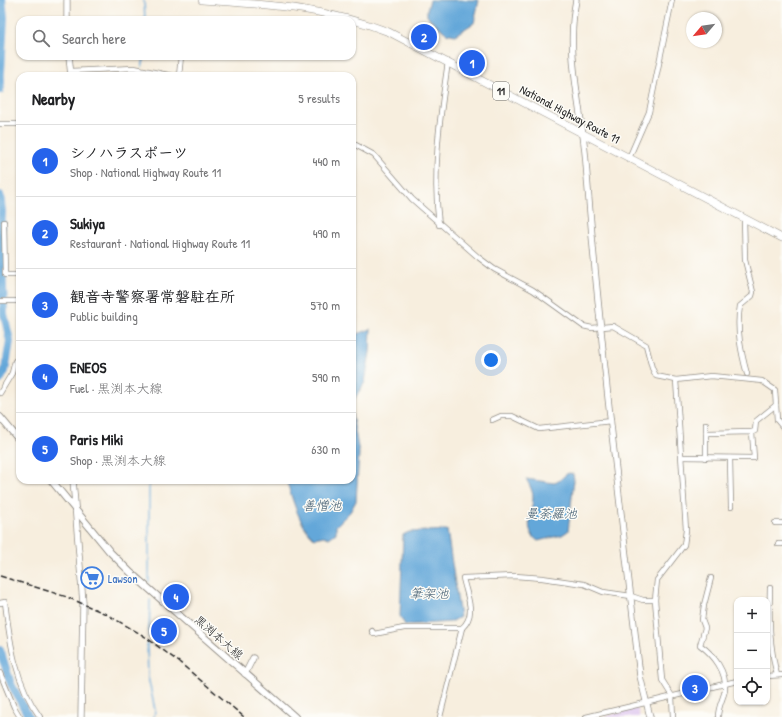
<!DOCTYPE html>
<meta charset="utf-8">
<style>
:root{--surface:#fff;--page:#f2f2f2;--text:#202124;--muted:#757577;--line:#e0e0e0;--accent:#2563eb}
body{margin:0;font-family:"Patrick Hand","Klee One",sans-serif;background:var(--page);color:var(--text)}
.controls{position:absolute;right:12px;bottom:12px;display:grid;overflow:hidden;border-radius:8px;box-shadow:0 1px 3px #0004}
.controls button{width:36px;height:36px;display:grid;place-items:center;padding:0;border:0;border-bottom:1px solid var(--line);background:var(--surface);color:var(--text);font:20px sans-serif}
.compass{position:absolute;left:686px;top:12px;width:36px;height:36px;border-radius:50%;background:var(--surface);box-shadow:0 1px 3px #0004;rotate:241deg}
.you{position:absolute;left:491px;top:360px;width:14px;height:14px;margin:-10px;border:3px solid #fff;border-radius:50%;background:#1a73e8;box-shadow:0 0 0 6px #1a73e833}
.badge{display:grid;place-items:center;width:26px;height:26px;border-radius:50%;background:var(--accent);color:#fff;font-size:13px;font-weight:700}
.pin{position:absolute;translate:-50% -50%;border:2px solid #fff;box-shadow:0 1px 4px #0006}
.list{margin:0;padding:0;list-style:none}
h2{display:flex;justify-content:space-between;align-items:center;height:52px;margin:0;padding:0 16px;font-size:17px}
h2 small{font-size:13px;font-weight:400;color:var(--muted)}
.list li{display:grid;grid-template-columns:26px 1fr auto;gap:12px;align-items:center;box-sizing:border-box;height:72px;padding:0 16px;border-top:1px solid var(--line)}
.list b{display:block;font-size:15px;white-space:nowrap}
.list p{margin:0;font-size:13px;white-space:nowrap;color:var(--muted)}
.list em{font-size:13px;font-style:normal;color:var(--muted)}
.icon{flex:none;width:22px;height:22px;fill:none;stroke:currentColor;stroke-width:2;stroke-linecap:round;stroke-linejoin:round}
.map{position:relative;flex:none;width:782px;height:717px;overflow:hidden}
.search{position:absolute;background:var(--surface);box-shadow:0 1px 3px #0004;left:16px;top:16px;width:340px;height:44px;display:flex;align-items:center;gap:10px;box-sizing:border-box;padding:0 14px;border-radius:12px;color:var(--muted);font-size:15px}
.panel{position:absolute;background:var(--surface);box-shadow:0 1px 3px #0004;left:16px;top:72px;width:340px;height:412px;border-radius:12px}
.map>svg:first-child{display:block}
.built{fill:#e5d3f1}
.water{fill:#64a7d9;stroke:#486982}
.lines{fill:none;stroke-linecap:round;stroke-linejoin:round}
.stream{stroke:#64a7d9;stroke-width:1.5}
.river{stroke:#64a7d9;stroke-width:8}
.minor-casing{stroke:#918c84;stroke-width:6}
.tertiary-casing{stroke:#918c84;stroke-width:7}
.secondary-casing{stroke:#918c84;stroke-width:8}
.trunk-casing{stroke:#918c84;stroke-width:8}
.minor{stroke:#fff;stroke-width:4.5}
.tertiary{stroke:#fff;stroke-width:5.5}
.secondary{stroke:#fff;stroke-width:6}
.trunk{stroke:#fff;stroke-width:7}
.rail{stroke:#2b2b2b;stroke-width:1.5;stroke-dasharray:6 3;stroke-linecap:butt}
.labels{text-anchor:middle;dominant-baseline:central;stroke-width:3;stroke-linejoin:round;paint-order:stroke}
.shield{fill:#fdfcf7;stroke:#6a6a68;stroke-width:1}
.shield-label{font-size:11px;font-weight:bold;fill:#2b2b2b}
.street-label{font-size:12px;fill:#2b2b2b;stroke:#fdfcf7}
.shop-label{font-size:12px;fill:#366cbe;stroke:#fdfcf7;text-anchor:start}
.water-label{font-size:13px;font-style:italic;fill:#425d71;stroke:#fdfcf7}
</style>
<div class="map">
<svg width="782" height="717" viewBox="0 0 782 717">
<rect width="100%" height="100%" fill="#fdfcf7"/>
<filter id="ink" filterUnits="userSpaceOnUse"><feTurbulence type="fractalNoise" baseFrequency=".025" numOctaves="2"/><feDisplacementMap in="SourceGraphic" scale="8" xChannelSelector="R" yChannelSelector="G"/><feConvolveMatrix kernelMatrix="1 2 1 2 8 2 1 2 1" color-interpolation-filters="sRGB"/></filter>
<filter id="wash" filterUnits="userSpaceOnUse"><feTurbulence type="fractalNoise" baseFrequency=".012" numOctaves="4" result="noise"/><feDisplacementMap in="SourceGraphic" scale="16" xChannelSelector="R" yChannelSelector="G"/><feGaussianBlur stdDeviation="0.9" result="paint"/><feColorMatrix in="noise" values="0 0 0 0 0 0 0 0 0 0 0 0 0 0 0 0 0 1.4 0 .05"/><feComposite in="paint" operator="in"/></filter>
<g filter="url(#wash)">
<rect width="100%" height="100%" fill="#f7eede"/>
<!-- built -->
<polygon class="built" points="637,708 640,717 603,717"/>
<!-- water -->
<g class="water">
<polygon points="430,0 479,0 474,23 455,35 446,33 427,16 427,10"/>
<polygon points="371,329 370,352 365,382 352,403 352,336"/>
<path d="M352,414L359,453L356,501L350,512L336,526V533L329,538L324,536L314,538C298,524 293,499 286,480H352Z"/>
<path d="M569,473L573,474L574,480L568,531L562,535L538,541C522,530 533,512 533,497C533,491 529,484 526,479L554,483C560,482 563,475 569,473Z"/>
<polygon points="447,530 460,617 451,622 405,625 400,616 403,535 409,532"/>
</g>
<g class="lines">
<!-- stream -->
<g class="stream">
<polyline points="144,1 145,20"/>
<polyline points="142,67 145,56"/>
<polyline points="142,72 142,76"/>
<polyline points="149,480 149,582"/>
<polyline points="149,637 150,600"/>
<polyline points="147,643 148,677 155,710 154,717"/>
</g>
<!-- river -->
<g class="river">
<polyline points="0,90 4,17 2,0"/>
<polyline points="0,195 2,211 1,235 4,314 10,341 5,371 0,380"/>
<polyline points="0,650 11,684 29,717"/>
</g>
</g>
</g>
<g filter="url(#ink)">
<g class="lines">
<!-- minor casing -->
<g class="minor-casing">
<g id="minor">
<polyline points="71,71 134,68 173,76"/>
<polyline points="179,76 181,56"/>
<polyline points="0,124 20,124"/>
<polyline points="352,143 374,155 412,199 478,257 494,269 533,290 583,326 592,328 613,326 646,345 652,368 656,376 676,380 711,376 743,379 762,381 775,390 777,420 782,426"/>
<polyline points="629,158 649,112 672,0"/>
<path d="M744,218L745,260L753,292L752,296L740,306C736,329 741,352 747,374"/>
<polyline points="4,222 5,275 20,275"/>
<path d="M439,225C432,170 440,116 448,62"/>
<polyline points="0,301 20,301"/>
<polyline points="0,393 12,373 15,361 20,361"/>
<polyline points="492,420 501,416 512,416 539,429 611,421"/>
<polyline points="752,432 755,431 756,421 776,405"/>
<polyline points="682,457 754,458 752,432 706,433"/>
<polyline points="706,458 706,424"/>
<polyline points="730,458 731,507"/>
<polyline points="775,523 782,523"/>
<polyline points="778,544 782,544"/>
<path d="M711,578L704,605L702,620L705,628L700,645C714,655 727,672 725,690C723,700 718,706 718,717"/>
<path d="M770,588C769,620 769,644 777,675"/>
<path d="M0,603L5,602C10,643 15,683 40,717"/>
<polyline points="372,631 374,634 404,628 462,628"/>
<polyline points="0,673 14,707 20,717"/>
<polyline points="767,676 782,675"/>
<path d="M440,717L462,628C477,614 467,597 463,578L515,576L542,578L584,584L603,592L631,596L643,600H655"/>
<polyline points="586,717 737,681"/>
<polyline points="673,717 672,696 662,680 655,600 657,580 684,545 686,530 676,380"/>
</g>
</g>
<!-- tertiary casing -->
<g class="tertiary-casing">
<g id="tertiary">
<path d="M576,0C565,55 582,108 586,163C599,334 620,505 640,676L650,717"/>
<polyline points="67,20 67,0"/>
<polyline points="69,56 71,76"/>
<polyline points="73,480 83,603 81,717"/>
<polyline points="245,674 253,658"/>
</g>
</g>
<!-- secondary casing -->
<g class="secondary-casing">
<g id="secondary">
<polyline points="0,417 20,441"/>
<polyline points="51,480 110,552 131,573 295,717"/>
</g>
</g>
<!-- trunk casing -->
<g class="trunk-casing">
<path id="trunk" d="M202,0C270,5 324,7 389,32L782,238"/>
</g>
<!-- minor -->
<use href="#minor" class="minor"/>
<!-- tertiary -->
<use href="#tertiary" class="tertiary"/>
<!-- secondary -->
<use href="#secondary" class="secondary"/>
<!-- trunk -->
<use href="#trunk" class="trunk"/>
<!-- rail -->
<polyline class="rail" points="0,576 67,597 106,614 144,636 179,662 244,717"/>
</g>
</g>
<!-- icons -->
<defs>
<g id="supermarket-ring" transform="scale(1.15)"><circle r="9.5" fill="#fdfcf7" stroke="#3f7fe0" stroke-width="1.5"/><path d="M-6-5.5h2.5l.6 2H6L4.5 2H-2.5L-4.4-4H-6ZM-1.5 3.2a1.3 1.3 0 1 0 .1 0ZM3 3.2a1.3 1.3 0 1 0 .1 0Z" fill="#3f7fe0"/></g>
</defs>
<g fill-rule="evenodd">
<use href="#supermarket-ring" x="92" y="578"/>
</g>
<g class="labels">
<!-- shield labels -->
<rect class="shield" x="493" y="82" width="16" height="18" rx="3"/>
<g class="shield-label">
<text x="501" y="91">11</text>
</g>
<!-- street labels -->
<g class="street-label">
<text transform="translate(570 114) rotate(28)">National Highway Route 11</text>
<text transform="translate(219 637) rotate(41)">黒渕本大線</text>
</g>
<!-- shop labels -->
<g class="shop-label">
<text x="108" y="578">Lawson</text>
</g>
<!-- water labels -->
<g class="water-label">
<text x="322" y="505">善憎池</text>
<text x="551" y="513">曼荼羅池</text>
<text x="429" y="593">筆架池</text>
</g>
</g>
</svg>
<div class="controls">
<button>+</button>
<button>−</button>
<button><svg class="icon" aria-label="locate" viewBox="0 0 24 24"><circle cx="12" cy="12" r="6"/><path d="M12 2v4M12 18v4M2 12h4M18 12h4"/></svg></button>
</div>
<svg class="compass" viewBox="-18 -18 36 36"><path d="M0-13l5 13h-10z" fill="#e53935"/><path d="M0 13l5-13h-10z" fill="#757577"/></svg>
<div class="you"></div>
<div class="pin badge" style="left:472px;top:63px">1</div>
<div class="pin badge" style="left:424px;top:37px">2</div>
<div class="pin badge" style="left:695px;top:688px">3</div>
<div class="pin badge" style="left:176px;top:597px">4</div>
<div class="pin badge" style="left:164px;top:631px">5</div>
<div class="search"><svg class="icon" aria-label="search" viewBox="0 0 24 24"><circle cx="10" cy="10" r="6"/><path d="M15 15l6 6"/></svg>Search here</div>
<section class="panel">
<h2>Nearby<small>5 results</small></h2>
<ul class="list">
<li><span class="badge">1</span><div><b>シノハラスポーツ</b><p>Shop · National Highway Route 11</p></div><em>440 m</em></li>
<li><span class="badge">2</span><div><b>Sukiya</b><p>Restaurant · National Highway Route 11</p></div><em>490 m</em></li>
<li><span class="badge">3</span><div><b>観音寺警察署常磐駐在所</b><p>Public building</p></div><em>570 m</em></li>
<li><span class="badge">4</span><div><b>ENEOS</b><p>Fuel · 黒渕本大線</p></div><em>590 m</em></li>
<li><span class="badge">5</span><div><b>Paris Miki</b><p>Shop · 黒渕本大線</p></div><em>630 m</em></li>
</ul>
</section>
</div>
